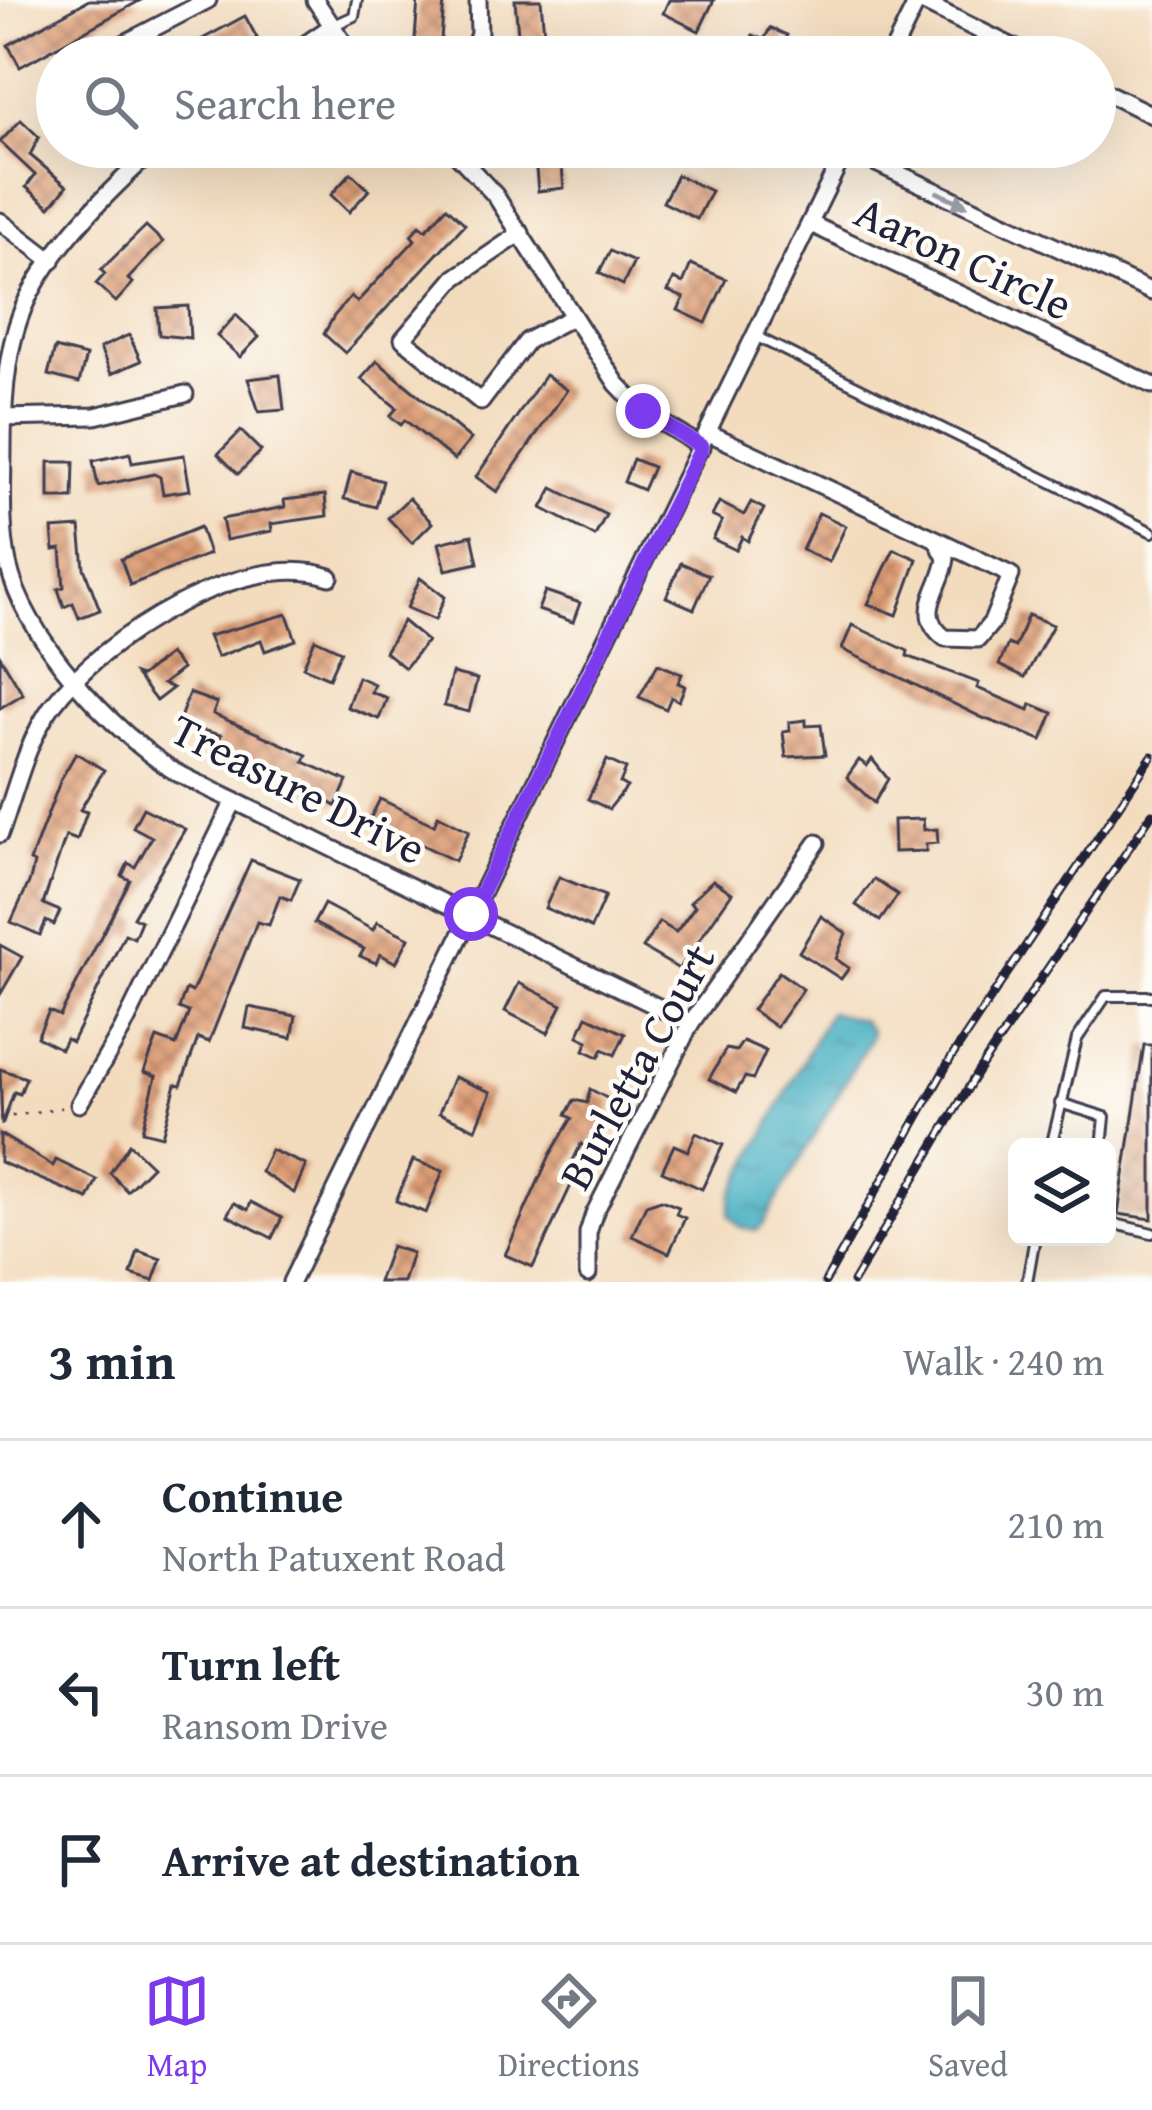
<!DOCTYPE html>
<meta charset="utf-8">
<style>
:root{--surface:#fff;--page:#f6f6f7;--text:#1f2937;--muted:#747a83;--line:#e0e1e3;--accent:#7c3aed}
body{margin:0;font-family:"Gentium Book Plus",serif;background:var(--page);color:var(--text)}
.controls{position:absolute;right:36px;bottom:36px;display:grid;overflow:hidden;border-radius:18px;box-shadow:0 12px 48px #0002}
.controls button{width:108px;height:108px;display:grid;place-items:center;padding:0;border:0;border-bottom:3px solid var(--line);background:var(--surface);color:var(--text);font:60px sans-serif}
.stop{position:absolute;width:36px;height:36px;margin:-27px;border:9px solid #7c3aed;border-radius:50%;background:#fff}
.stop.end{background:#7c3aed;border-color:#fff;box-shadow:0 3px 12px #0008}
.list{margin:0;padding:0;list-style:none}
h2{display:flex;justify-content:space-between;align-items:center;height:156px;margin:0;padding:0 48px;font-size:51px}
h2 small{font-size:39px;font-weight:400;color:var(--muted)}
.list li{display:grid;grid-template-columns:78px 1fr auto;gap:36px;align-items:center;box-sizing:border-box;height:168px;padding:0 48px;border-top:3px solid var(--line)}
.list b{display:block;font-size:45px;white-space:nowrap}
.list p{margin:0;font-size:39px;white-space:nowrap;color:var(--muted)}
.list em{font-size:39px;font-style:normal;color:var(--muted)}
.icon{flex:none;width:66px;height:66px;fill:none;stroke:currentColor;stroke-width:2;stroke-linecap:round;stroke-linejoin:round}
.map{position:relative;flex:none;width:1152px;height:1282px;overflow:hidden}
.search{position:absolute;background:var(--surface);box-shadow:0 12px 48px #0002;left:36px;right:36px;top:36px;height:132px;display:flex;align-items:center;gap:30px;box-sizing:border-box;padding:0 42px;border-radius:66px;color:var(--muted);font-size:45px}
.sheet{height:660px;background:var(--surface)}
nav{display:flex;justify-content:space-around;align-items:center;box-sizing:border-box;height:168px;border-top:3px solid var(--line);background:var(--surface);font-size:33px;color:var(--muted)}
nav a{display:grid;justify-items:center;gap:6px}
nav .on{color:var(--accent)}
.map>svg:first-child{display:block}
.water{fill:url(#water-ripples);stroke:#32687e;stroke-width:3}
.building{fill:url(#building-cross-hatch)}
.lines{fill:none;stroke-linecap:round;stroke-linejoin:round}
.service-casing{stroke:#413e4f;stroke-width:14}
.minor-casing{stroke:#413e4f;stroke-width:21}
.path{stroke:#413e4f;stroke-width:3;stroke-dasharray:3 9;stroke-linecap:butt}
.service{stroke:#fff;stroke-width:8}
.minor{stroke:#fff;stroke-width:15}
.rail-casing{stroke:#22223b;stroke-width:9}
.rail{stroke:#fdfcf7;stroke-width:4.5;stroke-dasharray:14;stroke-linecap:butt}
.oneway{fill:#9c9ca7}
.route{stroke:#7c3aed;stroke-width:15}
.labels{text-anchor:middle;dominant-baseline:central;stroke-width:9;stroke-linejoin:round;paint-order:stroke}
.street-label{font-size:45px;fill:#22223b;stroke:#fdfcf7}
</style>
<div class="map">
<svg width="1152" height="1282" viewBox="0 0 1152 1282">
<defs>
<pattern id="water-ripples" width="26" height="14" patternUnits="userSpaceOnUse" patternTransform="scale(3)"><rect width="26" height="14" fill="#43aec1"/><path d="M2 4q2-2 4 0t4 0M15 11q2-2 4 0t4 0" fill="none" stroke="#388d9e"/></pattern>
<pattern id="building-cross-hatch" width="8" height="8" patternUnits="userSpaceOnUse" patternTransform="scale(3)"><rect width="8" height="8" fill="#de9e76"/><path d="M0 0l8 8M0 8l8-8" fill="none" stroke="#b48062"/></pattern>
</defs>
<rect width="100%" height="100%" fill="#fdfcf7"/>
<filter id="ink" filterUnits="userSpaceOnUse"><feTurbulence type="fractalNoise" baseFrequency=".00833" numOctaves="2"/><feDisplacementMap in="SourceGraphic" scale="24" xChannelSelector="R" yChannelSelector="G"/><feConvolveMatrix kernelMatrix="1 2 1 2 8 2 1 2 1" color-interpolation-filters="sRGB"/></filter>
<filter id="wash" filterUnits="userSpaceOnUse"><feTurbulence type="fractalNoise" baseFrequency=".004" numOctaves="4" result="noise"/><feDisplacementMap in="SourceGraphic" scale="48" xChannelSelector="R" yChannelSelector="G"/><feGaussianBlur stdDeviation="2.7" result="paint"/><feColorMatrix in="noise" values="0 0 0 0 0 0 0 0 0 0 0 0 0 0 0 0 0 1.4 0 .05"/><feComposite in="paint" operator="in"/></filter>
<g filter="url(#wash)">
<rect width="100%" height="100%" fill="#f3dcbe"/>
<!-- water -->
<polygon class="water" points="829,1012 861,1020 871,1032 870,1039 762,1226 756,1231 740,1227 729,1215 732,1195"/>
<g id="blocks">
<!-- building -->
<g class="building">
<polygon points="89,0 141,0 20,67 8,45"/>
<polygon points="418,0 444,0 440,54 414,52"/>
<polygon points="515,0 541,0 546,57 520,57"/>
<polygon points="669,0 714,0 699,31 663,13"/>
<polygon points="245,16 257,38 222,57 169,57"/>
<polygon points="770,28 787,35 777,57 745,52 753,35 764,40"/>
<polygon points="21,120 39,137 30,155 67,186 50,207 26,187 35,175 0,142"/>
<polygon points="534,147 560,147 564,188 538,191"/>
<polygon points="351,173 369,190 349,212 331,195"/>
<polygon points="677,175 711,191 697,219 663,202"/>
<polygon points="447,207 465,224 345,353 324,334 334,316 351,296 357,302 415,240 411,235 420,225 426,230"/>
<polygon points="146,226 163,242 128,279 133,283 116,302 96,284 105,274 101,270"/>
<polygon points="610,251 634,262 623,285 599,273"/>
<polygon points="691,264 726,279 706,323 678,310 684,298 668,291 674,279 683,283"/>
<polygon points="188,306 190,338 159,335 157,308"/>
<polygon points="236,315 259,337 240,357 217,336"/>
<polygon points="129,335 141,361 111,374 100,348"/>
<polygon points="55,348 86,356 79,383 48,375"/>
<polygon points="377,361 471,439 454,460 405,420 401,425 390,416 397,408 361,379"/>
<polygon points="280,375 284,410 259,412 248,379"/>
<polygon points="545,375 567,390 497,492 476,477"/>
<polygon points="241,431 261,451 238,474 218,454"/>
<polygon points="130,453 132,463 184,455 190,490 163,494 160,477 154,474 98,486 93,461"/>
<polygon points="633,459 653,467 643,490 624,482"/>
<polygon points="49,462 74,462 73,498 49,498"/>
<polygon points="351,472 383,481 376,507 344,499"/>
<polygon points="553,488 606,515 595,536 542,508"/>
<polygon points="325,495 327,516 271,524 272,531 226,540 222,519 285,507 284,500"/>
<polygon points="409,498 432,523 412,543 388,518"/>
<polygon points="719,502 744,515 751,502 764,509 748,541 742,537 736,550 713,539 722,521 712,516"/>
<polygon points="819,513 846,526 829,562 802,550"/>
<polygon points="80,527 84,568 100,610 79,618 73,603 64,607 58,589 64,587 61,549 54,550 52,529"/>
<polygon points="200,527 209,554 130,585 121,559"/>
<polygon points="472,535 478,563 446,570 439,543"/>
<polygon points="894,549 917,559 897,615 868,604"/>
<polygon points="681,563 709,575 694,609 666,597"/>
<polygon points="420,578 445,597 435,620 407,608"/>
<polygon points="545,591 580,603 573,622 538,610"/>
<polygon points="287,614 296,640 265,651 261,640 217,657 208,636"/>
<polygon points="1028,615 1053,625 1025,677 999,665 1008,644 1015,647"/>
<polygon points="403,621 427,641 405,668 385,652"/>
<polygon points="852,625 908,651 907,656 979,683 977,688 1029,710 1031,704 1053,713 1042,740 983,718 842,649"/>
<polygon points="315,639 341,651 329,678 303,667"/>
<polygon points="169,654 182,669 163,684 173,688 156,701 135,674 141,676"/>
<polygon points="0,656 23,694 0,708"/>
<polygon points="658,664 682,674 678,683 685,686 679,701 671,697 666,709 639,697"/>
<polygon points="452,673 477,679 469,712 444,706"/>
<polygon points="358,677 374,684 371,692 387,698 379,719 347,707"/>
<polygon points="189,693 217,703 213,714 307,755 304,762 347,781 336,806 279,772 277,776 233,752 231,757 215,750 221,735 178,724"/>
<polygon points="806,720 806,726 821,725 825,755 786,757 783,732 790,731 789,722"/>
<polygon points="76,753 104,770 80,810 87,812 77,840 66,836 43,904 60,911 54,925 46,921 40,935 11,922 30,880 34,863 30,861 61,779"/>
<polygon points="872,759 888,779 874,803 847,777 859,760 867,766"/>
<polygon points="607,760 626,769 620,783 627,787 609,809 588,799"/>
<polygon points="380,799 434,825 438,815 469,831 455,861 370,819"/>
<polygon points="143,808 185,829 133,917 141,921 134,938 125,934 72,1042 66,1039 61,1049 37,1037 49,1011 60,1016 130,880 122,876 128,863 135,867 152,837 133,827"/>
<polygon points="923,819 924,830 937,829 938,843 926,844 926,851 894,852 893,820"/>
<polygon points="251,860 300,879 291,900 280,896 269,925 257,922 209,1042 198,1038 181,1085 176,1084 162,1136 142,1131 156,1076 144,1072 157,1038 176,1045 189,1012 179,1008 186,989 192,992"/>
<polygon points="559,877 605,896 591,928 545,908"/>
<polygon points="874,879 898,895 880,921 856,905"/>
<polygon points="713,880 732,893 679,969 643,948 659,922 676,932 695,906 690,902"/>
<polygon points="324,904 373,930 377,922 409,938 396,963 380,954 376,963 360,956 364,949 314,923"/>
<polygon points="821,916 846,933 836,959 849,968 841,979 799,952"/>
<polygon points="0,945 22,957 0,995"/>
<polygon points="779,972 803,989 776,1027 752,1010"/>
<polygon points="519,983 562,1005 548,1033 505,1011"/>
<polygon points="249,1007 296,1016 292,1038 245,1028"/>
<polygon points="587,1016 625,1034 615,1055 603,1049 599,1057 584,1050 588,1041 578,1036"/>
<polygon points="743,1041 766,1051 753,1079 745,1077 736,1092 709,1079 726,1049 736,1051"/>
<polygon points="1144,1045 1152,1045 1152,1219 1118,1214"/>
<polygon points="0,1069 26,1078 20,1094 14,1092 2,1125"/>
<polygon points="454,1077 491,1092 476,1129 439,1113"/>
<polygon points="590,1089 614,1102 589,1149 581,1144 566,1175 574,1179 533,1267 505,1255 550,1155 572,1118 566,1115 574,1100 587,1103"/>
<polygon points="696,1133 723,1145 702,1189 662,1171 674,1145 688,1151"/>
<polygon points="0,1134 53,1166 56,1160 97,1180 88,1199 0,1162"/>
<polygon points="129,1144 152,1166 127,1191 110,1173"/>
<polygon points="271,1150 306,1165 294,1193 261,1172"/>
<polygon points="413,1160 443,1171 426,1213 396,1201"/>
<polygon points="661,1200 679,1207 676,1214 685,1218 669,1253 632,1236 646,1205"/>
<polygon points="251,1202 282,1218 272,1238 227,1215 234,1203 248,1210"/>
<polygon points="391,1246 412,1253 403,1282 378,1282"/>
<polygon points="138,1251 161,1259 153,1281 131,1274"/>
</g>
</g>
</g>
<g filter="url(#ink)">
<use href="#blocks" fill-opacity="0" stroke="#413e4f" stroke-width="3"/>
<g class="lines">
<!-- service casing -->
<g class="service-casing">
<g id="service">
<polyline points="330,27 354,16 357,0"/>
<polyline points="757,337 1152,532"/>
<polyline points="1060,1103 1105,1117 1102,1147"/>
<polyline points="1051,1147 1077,1039 1106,996 1152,996"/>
<polyline points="1107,1222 1152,1233"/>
<polyline points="1027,1282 1035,1237"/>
</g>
</g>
<!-- minor casing -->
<g class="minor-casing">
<g id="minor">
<polyline points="315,0 353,57"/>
<polyline points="918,0 1033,57"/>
<polyline points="98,57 208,0"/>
<polyline points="287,57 329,28"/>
<polyline points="471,57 479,33 478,0"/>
<polyline points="890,57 918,0"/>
<polyline points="51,81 57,78"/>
<polyline points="1095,87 1152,115"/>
<path d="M157,147C113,187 59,239 31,292C7,336 3,395 3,444C3,483 0,524 8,563C24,638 113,733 177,773L691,1023"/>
<polyline points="450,147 495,195 617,384 643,411 702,447"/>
<polyline points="846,149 1152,292"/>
<polyline points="0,221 52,261"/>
<polyline points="811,224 1152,385"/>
<polyline points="521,233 455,278 403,339 481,402 527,341 572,317"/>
<polyline points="0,418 95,416 185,394"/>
<path d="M709,433L936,539L946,558C943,588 912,613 945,638L978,639L992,622L1011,575L936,539"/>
<path d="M0,834C15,793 26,742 52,706C103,637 243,548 330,577"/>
<polyline points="79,1104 122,1030 234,801"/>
<polyline points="588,1274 588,1233 594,1214 691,1023 817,843"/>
<polyline points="291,1282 847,147"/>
</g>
</g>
<!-- path -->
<polyline class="path" points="0,1118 66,1107"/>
<!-- service -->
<use href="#service" class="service"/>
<!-- minor -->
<use href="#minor" class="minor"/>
<!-- rail casing -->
<g class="rail-casing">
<g id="rail">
<polyline points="825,1282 951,1058 1152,756"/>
<polyline points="853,1282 977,1073 1152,814"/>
</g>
</g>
<!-- rail -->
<use href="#rail" class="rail"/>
</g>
<!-- one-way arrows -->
<defs><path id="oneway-solid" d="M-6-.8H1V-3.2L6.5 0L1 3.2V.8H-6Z" transform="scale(3)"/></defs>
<use class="oneway" href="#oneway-solid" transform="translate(952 199) rotate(25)"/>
</g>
<g class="lines" filter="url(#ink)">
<!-- route -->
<polyline class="route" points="471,914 702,447 643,411"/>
</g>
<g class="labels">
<!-- street labels -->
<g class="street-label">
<text transform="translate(964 257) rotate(25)">Aaron Circle</text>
<text transform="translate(299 788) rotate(27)">Treasure Drive</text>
<text transform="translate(636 1066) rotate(-61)">Burletta Court</text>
</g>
</g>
</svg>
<div class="controls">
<button><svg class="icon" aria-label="layers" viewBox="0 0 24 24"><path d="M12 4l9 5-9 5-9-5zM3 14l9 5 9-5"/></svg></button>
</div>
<div class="stop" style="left:471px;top:914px"></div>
<div class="stop end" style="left:643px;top:411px"></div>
<div class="search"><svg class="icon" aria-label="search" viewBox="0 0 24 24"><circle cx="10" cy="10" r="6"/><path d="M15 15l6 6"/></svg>Search here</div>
</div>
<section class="sheet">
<h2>3 min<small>Walk · 240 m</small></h2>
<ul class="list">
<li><svg class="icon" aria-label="ahead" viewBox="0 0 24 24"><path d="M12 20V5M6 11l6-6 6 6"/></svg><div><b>Continue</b><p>North Patuxent Road</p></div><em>210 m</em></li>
<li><svg class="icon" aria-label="left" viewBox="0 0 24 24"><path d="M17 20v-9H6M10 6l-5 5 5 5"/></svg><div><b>Turn left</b><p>Ransom Drive</p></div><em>30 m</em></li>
<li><svg class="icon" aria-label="arrive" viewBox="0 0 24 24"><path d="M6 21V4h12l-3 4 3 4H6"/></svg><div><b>Arrive at destination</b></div></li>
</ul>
</section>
<nav>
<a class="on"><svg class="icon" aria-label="map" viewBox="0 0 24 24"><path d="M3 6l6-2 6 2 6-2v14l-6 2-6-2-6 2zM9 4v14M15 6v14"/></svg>Map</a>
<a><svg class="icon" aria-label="directions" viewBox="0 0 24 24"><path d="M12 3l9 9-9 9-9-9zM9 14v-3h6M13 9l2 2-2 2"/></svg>Directions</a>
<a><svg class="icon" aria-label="saved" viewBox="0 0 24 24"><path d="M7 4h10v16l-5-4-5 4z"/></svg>Saved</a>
</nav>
